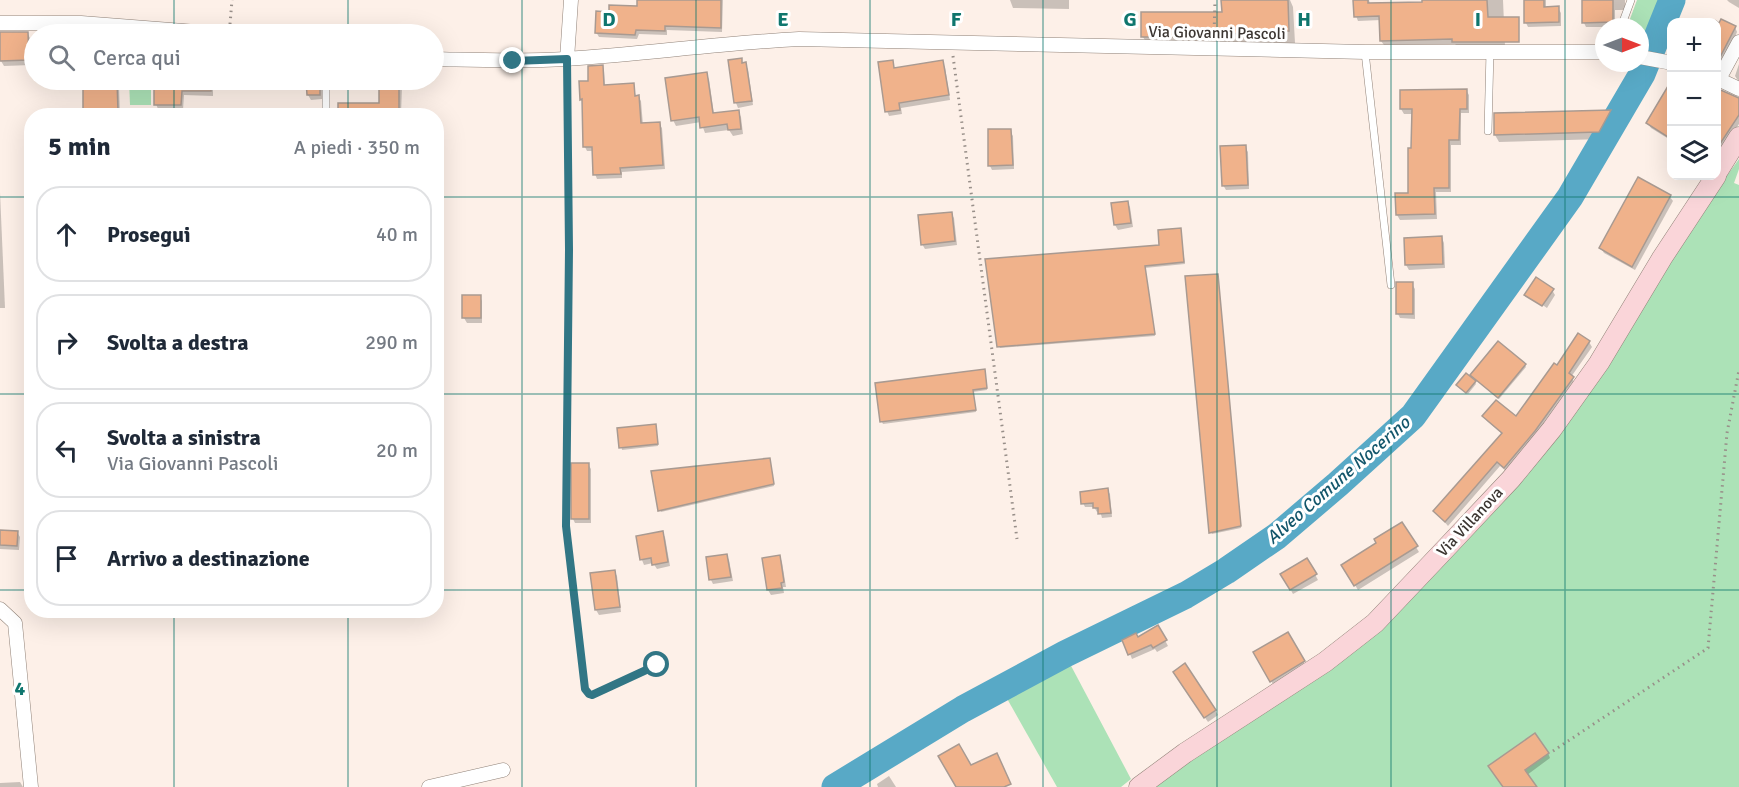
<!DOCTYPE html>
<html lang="it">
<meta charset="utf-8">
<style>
:root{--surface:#fff;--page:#f6f6f7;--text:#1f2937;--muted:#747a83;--line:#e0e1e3}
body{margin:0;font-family:Signika,sans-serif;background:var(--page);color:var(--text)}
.controls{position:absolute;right:18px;top:18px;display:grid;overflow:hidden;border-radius:12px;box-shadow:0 6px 24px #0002}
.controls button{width:54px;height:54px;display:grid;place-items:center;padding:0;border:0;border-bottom:2px solid var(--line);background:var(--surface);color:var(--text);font:30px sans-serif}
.compass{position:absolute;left:1595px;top:18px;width:54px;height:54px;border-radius:50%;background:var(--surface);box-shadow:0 6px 24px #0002;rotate:90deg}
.stop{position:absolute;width:18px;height:18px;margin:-14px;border:4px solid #317685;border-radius:50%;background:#fff}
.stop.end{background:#317685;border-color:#fff;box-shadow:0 2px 6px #0008}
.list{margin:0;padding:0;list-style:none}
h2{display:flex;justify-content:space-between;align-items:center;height:78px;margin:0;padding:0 24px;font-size:26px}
h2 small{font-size:20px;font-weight:400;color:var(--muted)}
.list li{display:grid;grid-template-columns:39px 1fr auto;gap:18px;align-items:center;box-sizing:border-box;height:96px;margin:0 12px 12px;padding:0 12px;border:2px solid var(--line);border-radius:24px}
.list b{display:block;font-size:22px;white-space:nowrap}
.list p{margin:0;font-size:20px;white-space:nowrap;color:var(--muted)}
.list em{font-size:20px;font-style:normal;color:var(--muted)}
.icon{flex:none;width:33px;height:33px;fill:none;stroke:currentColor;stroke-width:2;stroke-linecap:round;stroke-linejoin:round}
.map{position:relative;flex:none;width:1739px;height:787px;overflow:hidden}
.search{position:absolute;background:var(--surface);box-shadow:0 6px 24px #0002;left:24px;top:24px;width:420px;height:66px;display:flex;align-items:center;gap:15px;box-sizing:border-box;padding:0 21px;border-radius:33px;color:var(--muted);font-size:22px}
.panel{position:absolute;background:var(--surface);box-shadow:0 6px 24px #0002;left:24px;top:108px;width:420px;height:510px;border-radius:24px}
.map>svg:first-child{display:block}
.green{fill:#ace2b7}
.shadow{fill:#0003}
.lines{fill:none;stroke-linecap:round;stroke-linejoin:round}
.river{stroke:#58a9c6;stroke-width:27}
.building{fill:#f0b28b;stroke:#a99a91;stroke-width:1.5}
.lane-casing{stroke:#908278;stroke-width:8}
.street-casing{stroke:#908278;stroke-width:15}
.secondary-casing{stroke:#908278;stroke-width:21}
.path{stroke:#988f89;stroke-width:3;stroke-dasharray:1.5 4.5;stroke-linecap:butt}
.lane{stroke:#fff;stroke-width:7}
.street{stroke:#fff;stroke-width:14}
.secondary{stroke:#fad5d9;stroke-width:20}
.route{stroke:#317685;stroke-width:8}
.grid{fill:none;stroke:#0f766e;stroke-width:1.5;stroke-opacity:0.55}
.labels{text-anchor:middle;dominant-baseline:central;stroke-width:6;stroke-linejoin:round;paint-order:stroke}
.street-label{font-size:16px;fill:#3c3632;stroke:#fff}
.water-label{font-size:18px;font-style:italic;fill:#13566b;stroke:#fff}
.grid-label{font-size:20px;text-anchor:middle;font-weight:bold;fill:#0f766e;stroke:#fff;stroke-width:6;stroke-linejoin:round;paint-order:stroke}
</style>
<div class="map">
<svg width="1739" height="787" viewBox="0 0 1739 787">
<rect width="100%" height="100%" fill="#fdf0e8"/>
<!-- green -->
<g class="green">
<polygon points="1637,0 1661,0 1647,39 1640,35 1640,27 1627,27"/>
<polygon points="129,80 151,80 151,105 130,105"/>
<polygon points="1739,159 1739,169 1734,183 1739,185 1739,787 1154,787 1455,552"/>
<polygon points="1069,662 1131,779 1121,787 1057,787 1005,695"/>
</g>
<!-- shadow -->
<g class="shadow">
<polygon points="638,0 723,0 722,32 667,30 667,35 639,34 637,39 599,37 596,32 610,14 638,8"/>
<polygon points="1010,0 1069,0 1069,9 1013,8"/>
<polygon points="1223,0 1290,0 1293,7 1295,43 1150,49 1143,37 1223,14"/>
<polygon points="1355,0 1369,0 1370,4 1424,3 1424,0 1503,0 1505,46 1457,46 1455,44 1384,45 1381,41 1381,20 1358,21 1356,16"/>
<polygon points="1525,0 1546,0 1546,8 1558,8 1561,13 1561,26 1528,27 1526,23"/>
<polygon points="1583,0 1625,0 1625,10 1615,10 1615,27 1586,27 1584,23"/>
<polygon points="1727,0 1739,0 1739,8 1729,2"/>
<polygon points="1716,23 1735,27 1737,32 1727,55 1716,66"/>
<polygon points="27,33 30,38 31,65 4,66 1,61"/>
<polygon points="741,60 748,69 753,105 738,108 736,103 730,62"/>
<polygon points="892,61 895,69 942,62 945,67 950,100 901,108 902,114 889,116 887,111"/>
<polygon points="1739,64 1739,82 1735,76"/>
<polygon points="602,67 604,71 605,86 633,85 636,97 638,97 641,101 643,125 659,124 662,128 665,169 622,172 622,178 597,179 595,174 594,151 587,151 585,147 584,104 581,99 590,82"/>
<polygon points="706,74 709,79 714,114 738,111 741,117 743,134 733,136 729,130 705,133 701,122 676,126 673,120"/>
<polygon points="156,80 213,80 213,96 184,95 183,110 158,109 156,104"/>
<polygon points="307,80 324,80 322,99 311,100 308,95"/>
<polygon points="398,80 402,86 401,114 433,114 434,116 340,116 380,104"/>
<polygon points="116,81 119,86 120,116 87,116 85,112"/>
<polygon points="1466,90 1469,95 1469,113 1461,113 1461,145 1451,145 1451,192 1436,192 1437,219 1400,220 1397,215 1410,194 1413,149 1413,114 1404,114 1401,109"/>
<polygon points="1667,92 1672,95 1672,141 1651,128 1648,123"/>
<polygon points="1716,95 1739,99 1739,124 1716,159"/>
<polygon points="1610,112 1614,119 1603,139 1499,142 1495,135"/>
<polygon points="1010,131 1013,136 1014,169 992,170 990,166"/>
<polygon points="1245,147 1248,152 1249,189 1226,190 1223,185"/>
<polygon points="1639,179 1670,197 1673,201 1635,270 1604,253 1601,248"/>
<polygon points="0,192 5,308 0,308"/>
<polygon points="1127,202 1130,207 1133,227 1118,230 1115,225"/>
<polygon points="951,213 954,218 957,245 925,249 922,244"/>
<polygon points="1180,229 1185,264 1145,268 1155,336 1000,348 999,346 1161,246"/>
<polygon points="1442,238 1444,243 1445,268 1409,270 1406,265"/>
<polygon points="1218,276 1241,528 1212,534 1211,532"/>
<polygon points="1412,284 1415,289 1415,319 1400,318 1398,314"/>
<polygon points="1552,290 1555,295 1547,308 1528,295 1528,298 1526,295"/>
<polygon points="480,297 482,301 482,323 467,323 464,318"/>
<polygon points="1589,342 1592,347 1571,377 1575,383 1507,472 1500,466 1448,526 1435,511 1502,434 1487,421 1484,417 1516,418 1557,367"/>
<polygon points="1525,365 1526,367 1499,399 1473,377"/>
<polygon points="985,373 987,390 973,392 976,412 883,424 882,422 877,385"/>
<polygon points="1475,382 1476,384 1468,394 1459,387"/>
<polygon points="655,425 658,446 622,450 619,429"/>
<polygon points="769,459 774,486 661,512 660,510"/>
<polygon points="588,464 591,469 591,523 575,523 573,519"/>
<polygon points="1107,490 1110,494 1112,517 1102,518 1100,511 1097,512 1094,507 1085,507 1083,503"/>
<polygon points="1402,524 1419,552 1358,590 1343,565 1378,543"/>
<polygon points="0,531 17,532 20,537 19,550 0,549"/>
<polygon points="662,533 665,537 670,566 657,569 653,563 644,565 642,560 638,537"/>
<polygon points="726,555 729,560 733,581 713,584 711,580"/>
<polygon points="780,557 782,562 786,587 783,587 784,593 771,595 768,590"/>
<polygon points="1307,560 1318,580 1293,594 1282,574"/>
<polygon points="614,571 617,576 621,612 599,615 596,610"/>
<polygon points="1158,627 1168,646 1157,652 1155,649 1132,659 1130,654 1138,639"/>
<polygon points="1288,634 1306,666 1274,686 1255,653"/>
<polygon points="1177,677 1215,710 1218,715 1208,722"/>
<polygon points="1548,753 1550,758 1527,775 1535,787 1505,787 1493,771"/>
<polygon points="889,776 896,787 878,787 877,784"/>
<polygon points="20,782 23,787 0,787 0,783"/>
</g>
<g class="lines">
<!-- river -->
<polyline class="river" points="835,787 963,709 1065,654 1186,595 1226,571 1277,536 1338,484 1413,416 1570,197 1642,74 1672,0"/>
</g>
<!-- building -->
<g class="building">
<polygon points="637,0 721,0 721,28 665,26 665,31 636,30 635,35 595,33 596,11 609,12 609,5 637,6"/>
<polygon points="1221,0 1288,0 1289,31 1209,35 1209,37 1141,37 1141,12 1222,12"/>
<polygon points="1353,0 1368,0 1368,3 1422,2 1422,0 1487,0 1488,17 1519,17 1519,42 1452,42 1452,39 1380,41 1379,16 1354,17"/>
<polygon points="1524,0 1544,0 1544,7 1559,6 1559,22 1524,23"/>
<polygon points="1582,0 1613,0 1613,22 1582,23"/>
<polygon points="1721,19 1736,26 1716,65 1716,21 1719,23"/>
<polygon points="0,32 28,32 29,60 0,61"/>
<polygon points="742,58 742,63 746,62 752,101 734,103 728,60"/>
<polygon points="893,60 894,68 943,60 949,95 899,103 900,110 885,112 878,62"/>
<polygon points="603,65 604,85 634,83 635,96 639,95 641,123 660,122 663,165 620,168 621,174 593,175 592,147 583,147 582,99 580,100 579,81 588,81 588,66"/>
<polygon points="707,72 713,113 739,110 741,129 728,130 727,124 700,128 699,117 671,121 665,78"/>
<polygon points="117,80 118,111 83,112 83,81"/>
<polygon points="154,80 211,80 211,91 182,91 181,105 154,105"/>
<polygon points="306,80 320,80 320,95 307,95"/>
<polygon points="379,80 399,80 399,116 338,116 338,103 379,103"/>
<polygon points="1671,81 1671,139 1646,123"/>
<polygon points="1716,88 1739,98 1739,115 1716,150"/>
<polygon points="1467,89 1467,109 1460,109 1459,140 1449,140 1449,188 1434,188 1435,214 1396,215 1395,193 1408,193 1408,148 1411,148 1412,109 1400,109 1400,90"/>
<polygon points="1611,110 1599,132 1494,135 1494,113"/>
<polygon points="988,129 1011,129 1013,165 988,166"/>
<polygon points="1246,145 1248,185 1222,186 1220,146"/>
<polygon points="1638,177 1671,195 1632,267 1599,248"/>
<polygon points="1128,201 1131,223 1114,225 1111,203"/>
<polygon points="952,212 955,241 921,245 918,215"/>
<polygon points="1181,228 1184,262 1145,266 1155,334 997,347 985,259 1159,245 1158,230"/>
<polygon points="1442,236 1443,264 1405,265 1404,238"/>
<polygon points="1218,274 1241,526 1209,533 1185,276"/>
<polygon points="1536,277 1554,289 1542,306 1524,295"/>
<rect x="1396" y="282" width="17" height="32"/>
<rect x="462" y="295" width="19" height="23"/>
<polygon points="1578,333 1590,341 1569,373 1574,377 1535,431 1504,468 1497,462 1445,522 1433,511 1502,433 1482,416 1496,400 1516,416 1554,363 1557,365"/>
<polygon points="1498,341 1526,364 1498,398 1470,375"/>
<polygon points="985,369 987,388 973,390 976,410 880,422 875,383"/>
<polygon points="1466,373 1476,381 1466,393 1456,385"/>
<polygon points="656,424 658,444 619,448 617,428"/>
<polygon points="770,458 774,484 658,511 651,471"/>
<rect x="571" y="463" width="18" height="56"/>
<polygon points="1108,488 1111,513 1098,514 1098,508 1093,508 1093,503 1081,504 1080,492"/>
<polygon points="1402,522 1418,546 1354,586 1341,565 1376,543 1374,539"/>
<polygon points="0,530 18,531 17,546 0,545"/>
<polygon points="663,531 668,562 652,565 651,558 640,560 636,536"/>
<polygon points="727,554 731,577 709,580 706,557"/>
<polygon points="780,555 784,582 781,583 782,588 767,590 762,558"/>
<polygon points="1307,558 1317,574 1290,590 1280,574"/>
<polygon points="615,570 620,607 595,610 590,573"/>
<polygon points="1158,625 1167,640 1153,648 1151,645 1128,655 1122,640 1136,633 1138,637"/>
<polygon points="1288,632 1305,661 1270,682 1253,652"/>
<polygon points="1185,663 1216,710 1204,718 1173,672"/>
<polygon points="1535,733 1549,753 1525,770 1537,787 1503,787 1488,766"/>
<polygon points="959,744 971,765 997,753 1011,784 1004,787 956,787 938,756"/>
</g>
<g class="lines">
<!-- lane casing -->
<g class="lane-casing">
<g id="lane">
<polyline points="1621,27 1631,0"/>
<polyline points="1365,52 1391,285"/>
<polyline points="326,80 326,116"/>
<polyline points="1488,131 1490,51"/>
</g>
</g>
<!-- street casing -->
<g class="street-casing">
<g id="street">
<polyline points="0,23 81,23 222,34"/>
<polyline points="1640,57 1672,63"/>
<path d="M434,59C478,60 522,62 566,59C644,54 721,43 799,39L1365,52H1604"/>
<polyline points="567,59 571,0"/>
<polyline points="1716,78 1739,89"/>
<polyline points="1719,79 1739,42"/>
<polyline points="0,609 15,623 31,787"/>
<polyline points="429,787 503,770"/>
</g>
</g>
<!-- secondary casing -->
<g class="secondary-casing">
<g id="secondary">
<polyline points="1716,174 1739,137"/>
<polyline points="1139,787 1185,753 1325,662 1375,623 1448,546 1511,479 1552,429 1599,363 1662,258 1716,176"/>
</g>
</g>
<!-- path -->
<g class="path">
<polyline points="230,24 232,0"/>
<polyline points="1214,36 1215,0"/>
<polyline points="953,56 1017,539"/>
<polyline points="567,73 569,250 566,526 585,689 589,694 592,695 657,665"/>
<polyline points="1553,751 1708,648 1727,433 1739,370"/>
</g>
<!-- lane -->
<use href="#lane" class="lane"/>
<!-- street -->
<use href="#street" class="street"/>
<!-- secondary -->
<use href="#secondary" class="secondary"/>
</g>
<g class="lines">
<!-- route -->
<polyline class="route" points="513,61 567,59 569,250 566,526 585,689 589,694 592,695 657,665"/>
</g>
<!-- grid -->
<path class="grid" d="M174,0V34M348,0V34M522,0V787M696,0V787M870,0V787M1043,0V787M1217,0V787M1391,0V787M1565,0V787M174,80V116M348,80V116M0,197H32M436,197H1739M0,394H32M436,394H1739M0,590H32M436,590H1739M174,610V787M348,610V787"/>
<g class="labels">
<!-- street labels -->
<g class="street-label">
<text transform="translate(1217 33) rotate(1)">Via Giovanni Pascoli</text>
<text transform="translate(1470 522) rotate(-47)">Via Villanova</text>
</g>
<!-- water labels -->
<g class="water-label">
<text transform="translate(1338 480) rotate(-41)">Alveo Comune Nocerino</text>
</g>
</g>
<g class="grid-label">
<text x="609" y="26">D</text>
<text x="783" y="26">E</text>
<text x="956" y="26">F</text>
<text x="1130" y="26">G</text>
<text x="1304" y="26">H</text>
<text x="1478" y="26">I</text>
<text x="20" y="695">4</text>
</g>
</svg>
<div class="controls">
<button>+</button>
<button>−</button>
<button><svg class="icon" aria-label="layers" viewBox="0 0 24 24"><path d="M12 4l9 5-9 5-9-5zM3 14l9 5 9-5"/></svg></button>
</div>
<svg class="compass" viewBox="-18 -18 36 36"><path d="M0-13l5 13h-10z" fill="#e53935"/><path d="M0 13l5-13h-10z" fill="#747a83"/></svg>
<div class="stop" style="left:657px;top:665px"></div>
<div class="stop end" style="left:513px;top:61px"></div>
<div class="search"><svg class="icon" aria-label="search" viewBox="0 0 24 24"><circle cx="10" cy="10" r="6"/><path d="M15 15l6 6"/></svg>Cerca qui</div>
<section class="panel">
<h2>5 min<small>A piedi · 350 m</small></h2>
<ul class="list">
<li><svg class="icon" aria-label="ahead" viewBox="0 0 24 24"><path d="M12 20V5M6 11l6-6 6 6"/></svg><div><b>Prosegui</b></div><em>40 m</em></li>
<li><svg class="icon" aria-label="right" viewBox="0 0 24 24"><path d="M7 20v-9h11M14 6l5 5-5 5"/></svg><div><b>Svolta a destra</b></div><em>290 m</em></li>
<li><svg class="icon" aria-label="left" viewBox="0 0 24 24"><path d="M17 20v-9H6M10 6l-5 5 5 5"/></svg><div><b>Svolta a sinistra</b><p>Via Giovanni Pascoli</p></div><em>20 m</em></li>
<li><svg class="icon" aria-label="arrive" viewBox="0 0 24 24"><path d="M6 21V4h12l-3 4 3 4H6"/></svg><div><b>Arrivo a destinazione</b></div></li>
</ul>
</section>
</div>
